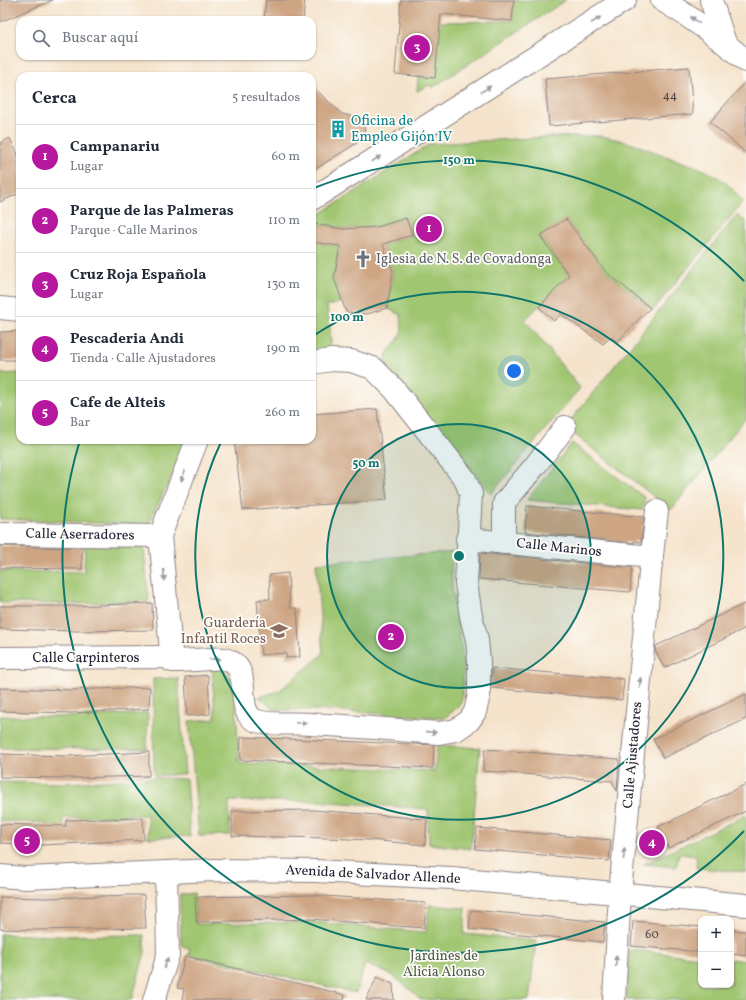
<!DOCTYPE html>
<html lang="es">
<meta charset="utf-8">
<style>
:root{--surface:#fff;--page:#f6f6f7;--text:#1f2937;--muted:#747a83;--line:#e0e1e3;--accent:#b5179e}
body{margin:0;font-family:Vollkorn,serif;background:var(--page);color:var(--text)}
.controls{position:absolute;right:12px;bottom:12px;display:grid;overflow:hidden;border-radius:8px;box-shadow:0 1px 3px #0004}
.controls button{width:36px;height:36px;display:grid;place-items:center;padding:0;border:0;border-bottom:1px solid var(--line);background:var(--surface);color:var(--text);font:20px sans-serif}
.you{position:absolute;left:514px;top:371px;width:14px;height:14px;margin:-10px;border:3px solid #fff;border-radius:50%;background:#1a73e8;box-shadow:0 0 0 6px #1a73e833}
.badge{display:grid;place-items:center;width:26px;height:26px;border-radius:50%;background:var(--accent);color:#fff;font-size:13px;font-weight:700}
.pin{position:absolute;translate:-50% -50%;border:2px solid #fff;box-shadow:0 1px 4px #0006}
.list{margin:0;padding:0;list-style:none}
h2{display:flex;justify-content:space-between;align-items:center;height:52px;margin:0;padding:0 16px;font-size:17px}
h2 small{font-size:13px;font-weight:400;color:var(--muted)}
.list li{display:grid;grid-template-columns:26px 1fr auto;gap:12px;align-items:center;box-sizing:border-box;height:64px;padding:0 16px;border-top:1px solid var(--line)}
.list b{display:block;font-size:15px;white-space:nowrap}
.list p{margin:0;font-size:13px;white-space:nowrap;color:var(--muted)}
.list em{font-size:13px;font-style:normal;color:var(--muted)}
.icon{flex:none;width:22px;height:22px;fill:none;stroke:currentColor;stroke-width:2;stroke-linecap:round;stroke-linejoin:round}
.map{position:relative;flex:none;width:746px;height:1000px;overflow:hidden}
.search{position:absolute;background:var(--surface);box-shadow:0 1px 3px #0004;left:16px;top:16px;width:300px;height:44px;display:flex;align-items:center;gap:10px;box-sizing:border-box;padding:0 14px;border-radius:12px;color:var(--muted);font-size:15px}
.panel{position:absolute;background:var(--surface);box-shadow:0 1px 3px #0004;left:16px;top:72px;width:300px;height:372px;border-radius:12px}
.map>svg:first-child{display:block}
.green{fill:#a0c671;stroke:#617456}
.building{fill:#cda583}
.lines{fill:none;stroke-linecap:round;stroke-linejoin:round}
.minor-casing{stroke:#8c8283;stroke-width:24}
.minor{stroke:#fff;stroke-width:22}
.oneway{fill:#9c9ca7}
.ring{fill:none;stroke:#0f766e;stroke-width:2}
.labels{text-anchor:middle;dominant-baseline:central;stroke-width:3.5;stroke-linejoin:round;paint-order:stroke}
.number-label{font-size:12px;fill:#4d434d}
.culture-label{font-size:14px;fill:#0d838f;stroke:#fdfcf7;text-anchor:start}
.worship-label{font-size:14px;fill:#5b616d;stroke:#fdfcf7;text-anchor:start}
.street-label{font-size:14px;fill:#22223b;stroke:#fdfcf7}
.education-label{font-size:14px;fill:#785e54;stroke:#fdfcf7;text-anchor:end}
.park-label{font-size:14px;fill:#4e5b4e;stroke:#fdfcf7}
.centre{fill:#0f766e;stroke:#fdfcf7;stroke-width:2}
.ring-label{font-size:12px;text-anchor:middle;font-weight:bold;fill:#0f766e;stroke:#fdfcf7;stroke-width:3.5;stroke-linejoin:round;paint-order:stroke}
</style>
<div class="map">
<svg width="746" height="1000" viewBox="0 0 746 1000">
<rect width="100%" height="100%" fill="#fdfcf7"/>
<filter id="ink" filterUnits="userSpaceOnUse"><feTurbulence type="fractalNoise" baseFrequency=".025" numOctaves="2"/><feDisplacementMap in="SourceGraphic" scale="8" xChannelSelector="R" yChannelSelector="G"/><feConvolveMatrix kernelMatrix="1 2 1 2 8 2 1 2 1" color-interpolation-filters="sRGB"/></filter>
<filter id="wash" filterUnits="userSpaceOnUse"><feTurbulence type="fractalNoise" baseFrequency=".012" numOctaves="4" result="noise"/><feDisplacementMap in="SourceGraphic" scale="16" xChannelSelector="R" yChannelSelector="G"/><feGaussianBlur stdDeviation="0.9" result="paint"/><feColorMatrix in="noise" values="0 0 0 0 0 0 0 0 0 0 0 0 0 0 0 0 0 1.4 0 .05"/><feComposite in="paint" operator="in"/></filter>
<g filter="url(#wash)">
<rect width="100%" height="100%" fill="#f5e3cb"/>
<!-- green -->
<g class="green">
<polygon points="514,0 566,0 432,88 429,85 417,91 418,76 435,78 433,22 512,21"/>
<path d="M598,136C624,139 647,149 671,158C688,164 704,168 719,178C729,184 736,193 743,202L653,310L606,272L566,219L540,236L585,297L557,288L525,320L580,388L491,494L392,374C378,352 390,354 400,336C403,331 401,321 401,315L387,308L393,272L383,244L412,235L406,218L377,227L344,229L314,224L312,235V219L430,144L549,137Z"/>
<polygon points="737,215 746,222 746,418 671,510 565,427"/>
<polygon points="312,242 340,246 334,278 343,302 327,306 330,326 331,343 326,349 312,353"/>
<polygon points="20,373 20,440 189,440 148,525 0,519 0,374"/>
<polygon points="572,443 645,498 642,510 527,500"/>
<polygon points="85,545 138,547 144,550 149,601 73,604 0,603 0,571 84,572"/>
<path d="M453,552C446,597 467,641 463,686C463,690 463,697 461,701C458,708 450,714 444,718L324,710H283L273,709L259,697L279,691L323,654L316,563Z"/>
<path d="M212,667C226,670 229,673 235,686L239,763L435,771L437,745L480,748L471,849L429,844L428,809L315,801H229L230,835L199,836L189,721L215,719Z"/>
<polygon points="178,678 185,774 154,776 153,679"/>
<polygon points="148,713 147,749 0,748 0,716 69,717"/>
<polygon points="152,778 186,779 190,836 148,838 147,815 63,818 64,844 48,845 46,823 0,821 0,782 66,783"/>
<polygon points="746,815 746,872 696,868 697,856 679,854 676,867 644,864"/>
<polygon points="194,893 196,924 311,922 426,932 429,905 466,908 464,934 536,941 529,1000 420,1000 413,992 392,975 365,964 356,993 188,955 190,949 181,945 180,895"/>
<polygon points="0,934 55,936 144,935 145,952 132,1000 0,1000"/>
<polygon points="630,950 701,957 701,985 731,985 731,959 746,961 746,1000 626,1000"/>
</g>
<g id="blocks">
<!-- building -->
<g class="building">
<polygon points="0,0 53,0 0,22"/>
<polygon points="266,0 305,0 303,20 264,20"/>
<polygon points="401,0 514,0 512,21 441,14 435,78 395,74"/>
<polygon points="689,67 693,114 549,126 545,79"/>
<polygon points="746,81 746,153 710,122"/>
<polygon points="312,86 342,114 363,119 366,140 360,141 312,171"/>
<polygon points="10,138 20,160 20,193 0,202 0,143"/>
<polygon points="406,218 412,235 383,244 393,272 387,308 367,314 346,312 334,278 340,246 312,242 314,224 344,229 377,227"/>
<polygon points="566,219 606,272 650,308 617,342 611,337 603,344 561,314 554,321 539,307 569,275 540,236"/>
<polygon points="20,331 20,360 0,360 0,332"/>
<polygon points="377,409 387,500 243,510 234,440 312,440 312,414"/>
<polygon points="527,506 644,517 641,542 634,541 634,543 525,532"/>
<polygon points="0,546 82,548 82,569 0,568"/>
<polygon points="480,553 632,568 630,592 479,579"/>
<polygon points="288,573 290,608 297,608 300,657 286,658 286,653 261,655 257,600 270,599 269,575"/>
<polygon points="152,603 153,630 77,631 0,629 0,606 75,606"/>
<polygon points="746,603 746,628 664,668 655,650 656,646"/>
<polygon points="492,668 624,679 622,700 492,688"/>
<polygon points="208,675 210,714 187,716 185,677"/>
<polygon points="150,687 149,709 71,713 0,711 0,688 70,690"/>
<polygon points="746,694 746,719 663,758 653,739"/>
<polygon points="241,737 434,745 433,768 240,760"/>
<polygon points="485,749 619,759 617,791 612,781 483,771"/>
<polygon points="149,752 149,776 74,778 0,777 0,754 66,756"/>
<polygon points="746,784 746,811 668,848 667,845 649,854 641,839 659,830 658,827"/>
<polygon points="313,810 427,819 425,845 369,840 326,838 232,836 232,811"/>
<polygon points="143,818 144,840 42,845 0,843 0,824 66,826 66,820"/>
<polygon points="477,828 611,840 609,861 475,849"/>
<polygon points="129,895 144,895 146,928 36,930 0,929 0,897 47,898"/>
<polygon points="311,895 426,903 424,928 311,919 196,922 195,897"/>
<polygon points="471,910 605,922 603,942 469,929"/>
<polygon points="633,921 701,927 701,952 631,946"/>
<polygon points="731,930 746,931 746,956 731,954"/>
<polygon points="185,956 345,995 344,1000 182,1000 184,989 177,988"/>
<polygon points="377,977 393,984 394,1000 366,1000"/>
</g>
</g>
</g>
<g filter="url(#ink)">
<use href="#blocks" fill-opacity="0" stroke="#8c8283" stroke-width="1"/>
<g class="lines">
<!-- minor casing -->
<g class="minor-casing">
<g id="minor">
<path d="M662,0C692,18 720,38 746,61"/>
<polyline points="711,0 725,43"/>
<polyline points="312,199 625,0"/>
<polyline points="0,308 20,310"/>
<path d="M197,440L160,536L172,661C184,661 196,660 209,659C213,659 219,658 224,659C257,666 231,712 257,721C272,726 295,722 311,724C354,726 397,730 439,733L456,730L469,721L475,712L479,695V661L477,640L471,616L466,583L471,494L465,479L394,389L373,368L351,361L332,360L312,363"/>
<polyline points="0,534 160,536"/>
<polyline points="467,539 652,557"/>
<polyline points="504,543 504,503 534,467 565,427"/>
<polyline points="0,658 171,657"/>
<polyline points="0,876 26,878 214,870 315,871 451,878 746,905"/>
<polyline points="154,1000 168,955 166,872"/>
<polyline points="614,1000 620,893 650,573 657,511"/>
</g>
</g>
<!-- minor -->
<use href="#minor" class="minor"/>
</g>
<!-- one-way arrows -->
<defs><path id="oneway-solid" d="M-6-.8H1V-3.2L6.5 0L1 3.2V.8H-6Z"/></defs>
<g class="oneway">
<use href="#oneway-solid" transform="translate(596 20) rotate(-33)"/>
<use href="#oneway-solid" transform="translate(695 20) rotate(-143)"/>
<use href="#oneway-solid" transform="translate(486 89) rotate(-32)"/>
<use href="#oneway-solid" transform="translate(376 159) rotate(-32)"/>
<use href="#oneway-solid" transform="translate(183 476) rotate(111)"/>
<use href="#oneway-solid" transform="translate(164 575) rotate(85)"/>
<use href="#oneway-solid" transform="translate(215 659) rotate(-3)"/>
<use href="#oneway-solid" transform="translate(640 683) rotate(-85)"/>
<use href="#oneway-solid" transform="translate(301 723) rotate(2)"/>
<use href="#oneway-solid" transform="translate(431 732) rotate(4)"/>
<use href="#oneway-solid" transform="translate(624 854) rotate(-85)"/>
<use href="#oneway-solid" transform="translate(616 961) rotate(-87)"/>
<use href="#oneway-solid" transform="translate(166 963) rotate(-73)"/>
</g>
</g>
<!-- distance rings -->
<circle cx="459" cy="556" r="132" fill="#0f766e" fill-opacity=".12"/>
<g class="ring">
<circle cx="459" cy="556" r="132"/>
<path d="M313 336A264 264 0 1 1 222 440"/>
<path d="M744 831A396 396 0 0 1 80 440M314 188A396 396 0 0 1 744 281"/>
</g>
<!-- icons -->
<defs>
<g id="building-bare" transform="scale(1.38)"><path d="M-4-6H4V6H1V3H-1V6H-4ZM-2.5-4.3h1.7v1.8h-1.7ZM.8-4.3h1.7v1.8H.8ZM-2.5-1h1.7V.8h-1.7ZM.8-1h1.7V.8H.8Z" fill="#0f9aa8" stroke="#fdfcf7" stroke-width="2.5" paint-order="stroke"/></g>
<g id="church-bare" transform="scale(1.38)"><path d="M-1.2-6h2.4v3.5h3.3v2.4h-3.3V6h-2.4V-.1h-3.3v-2.4h3.3Z" fill="#6b7280" stroke="#fdfcf7" stroke-width="2.5" paint-order="stroke"/></g>
<g id="school-bare" transform="scale(1.38)"><path d="M0-5L7-2L0 1L-7-2ZM-4 1L0 2.5L4 1V4Q0 6-4 4Z" fill="#8d6e63" stroke="#fdfcf7" stroke-width="2.5" paint-order="stroke"/></g>
</defs>
<g fill-rule="evenodd">
<use href="#building-bare" x="338" y="129"/>
<use href="#church-bare" x="363" y="259"/>
<use href="#school-bare" x="279" y="631"/>
</g>
<g class="labels">
<!-- number labels -->
<g class="number-label">
<text x="670" y="96">44</text>
<text x="652" y="935">60</text>
</g>
<!-- culture labels -->
<g class="culture-label">
<text x="351" y="121">Oficina de<tspan x="351" dy="16">Empleo Gijón IV</tspan></text>
</g>
<!-- worship labels -->
<g class="worship-label">
<text x="376" y="259">Iglesia de N. S. de Covadonga</text>
</g>
<!-- street labels -->
<g class="street-label">
<text transform="translate(80 535) rotate(1)">Calle Aserradores</text>
<text transform="translate(559 548) rotate(6)">Calle Marinos</text>
<text x="86" y="658">Calle Carpinteros</text>
<text transform="translate(633 755) rotate(-85)">Calle Ajustadores</text>
<text transform="translate(373 875) rotate(3)">Avenida de Salvador Allende</text>
</g>
<!-- education labels -->
<g class="education-label">
<text x="266" y="623">Guardería<tspan x="266" dy="16">Infantil Roces</tspan></text>
</g>
<!-- park labels -->
<g class="park-label">
<text x="444" y="956">Jardines de<tspan x="444" dy="16">Alicia Alonso</tspan></text>
</g>
</g>
<circle cx="459" cy="556" r="6" class="centre"/>
<g class="ring-label">
<text x="459" y="164">150 m</text>
<text x="347" y="321">100 m</text>
<text x="366" y="467">50 m</text>
</g>
</svg>
<div class="controls">
<button>+</button>
<button>−</button>
</div>
<div class="you"></div>
<div class="pin badge" style="left:429px;top:229px">1</div>
<div class="pin badge" style="left:391px;top:637px">2</div>
<div class="pin badge" style="left:417px;top:48px">3</div>
<div class="pin badge" style="left:652px;top:843px">4</div>
<div class="pin badge" style="left:27px;top:841px">5</div>
<div class="search"><svg class="icon" aria-label="search" viewBox="0 0 24 24"><circle cx="10" cy="10" r="6"/><path d="M15 15l6 6"/></svg>Buscar aquí</div>
<section class="panel">
<h2>Cerca<small>5 resultados</small></h2>
<ul class="list">
<li><span class="badge">1</span><div><b>Campanariu</b><p>Lugar</p></div><em>60 m</em></li>
<li><span class="badge">2</span><div><b>Parque de las Palmeras</b><p>Parque · Calle Marinos</p></div><em>110 m</em></li>
<li><span class="badge">3</span><div><b>Cruz Roja Española</b><p>Lugar</p></div><em>130 m</em></li>
<li><span class="badge">4</span><div><b>Pescaderia Andi</b><p>Tienda · Calle Ajustadores</p></div><em>190 m</em></li>
<li><span class="badge">5</span><div><b>Cafe de Alteis</b><p>Bar</p></div><em>260 m</em></li>
</ul>
</section>
</div>
